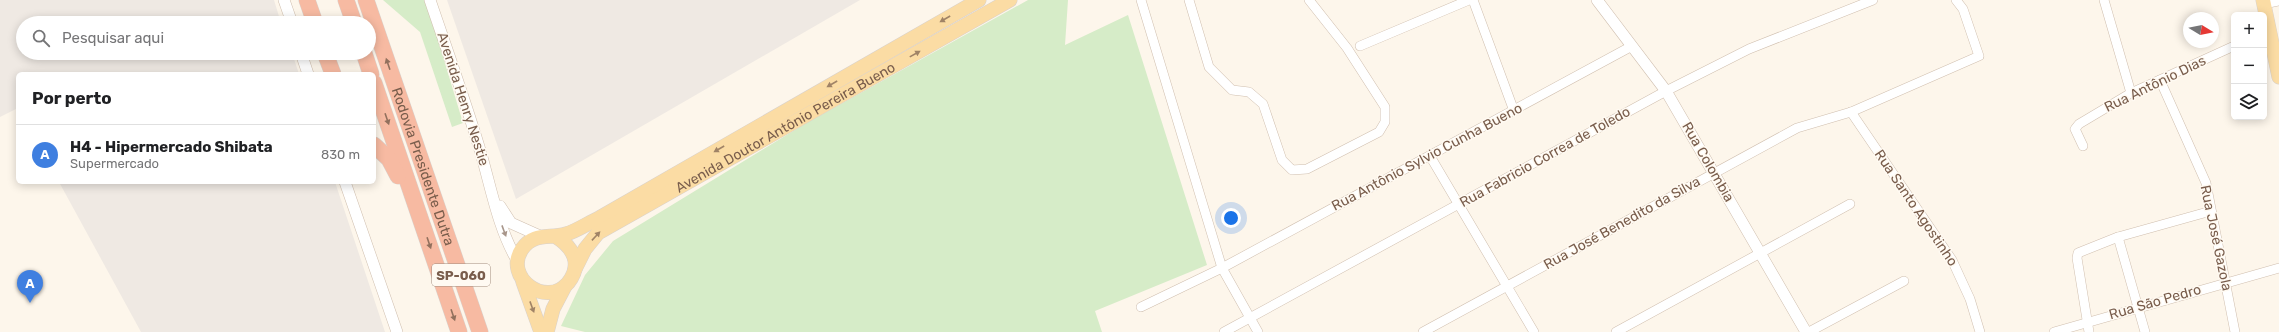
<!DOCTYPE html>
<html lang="pt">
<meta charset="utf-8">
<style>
:root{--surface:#fff;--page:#f2f2f2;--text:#202124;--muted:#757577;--line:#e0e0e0;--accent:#db2777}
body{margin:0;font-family:Rubik,sans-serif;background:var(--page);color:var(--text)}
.controls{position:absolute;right:12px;top:12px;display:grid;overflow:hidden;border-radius:6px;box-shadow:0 2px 10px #0003}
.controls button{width:36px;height:36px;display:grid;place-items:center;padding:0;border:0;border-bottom:1px solid var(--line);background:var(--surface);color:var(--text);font:20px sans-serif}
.compass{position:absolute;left:2183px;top:12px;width:36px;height:36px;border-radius:50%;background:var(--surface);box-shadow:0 2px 10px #0003;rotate:100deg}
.you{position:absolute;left:1231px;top:218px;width:14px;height:14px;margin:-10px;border:3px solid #fff;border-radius:50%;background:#1a73e8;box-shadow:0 0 0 6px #1a73e833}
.badge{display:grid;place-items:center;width:26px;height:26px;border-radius:50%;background:var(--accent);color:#fff;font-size:13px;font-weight:700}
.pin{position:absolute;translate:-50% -33px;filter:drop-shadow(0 1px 2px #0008)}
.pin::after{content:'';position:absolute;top:21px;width:14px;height:12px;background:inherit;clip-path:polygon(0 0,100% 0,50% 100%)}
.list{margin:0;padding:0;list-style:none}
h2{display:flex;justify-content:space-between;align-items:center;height:52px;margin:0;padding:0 16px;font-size:17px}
h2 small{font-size:13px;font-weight:400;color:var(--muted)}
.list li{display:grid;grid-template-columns:26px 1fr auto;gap:12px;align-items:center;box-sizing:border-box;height:60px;padding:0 16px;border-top:1px solid var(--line)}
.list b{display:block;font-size:15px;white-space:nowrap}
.list p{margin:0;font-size:13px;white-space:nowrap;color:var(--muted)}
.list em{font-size:13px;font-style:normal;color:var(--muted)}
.icon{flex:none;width:22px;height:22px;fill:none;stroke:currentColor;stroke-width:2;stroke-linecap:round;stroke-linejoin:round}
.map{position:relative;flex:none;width:2279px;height:332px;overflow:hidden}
.search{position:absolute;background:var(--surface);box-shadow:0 2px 10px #0003;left:16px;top:16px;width:360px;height:44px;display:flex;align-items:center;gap:10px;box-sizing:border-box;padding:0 14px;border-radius:22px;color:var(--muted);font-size:15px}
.panel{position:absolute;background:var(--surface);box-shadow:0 2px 10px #0003;left:16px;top:72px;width:360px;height:112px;border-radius:6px}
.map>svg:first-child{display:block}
.industrial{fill:#efe9e3}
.green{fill:#d6ecc8}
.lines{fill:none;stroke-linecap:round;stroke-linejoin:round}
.minor-casing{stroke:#d0bfaf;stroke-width:10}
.tertiary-casing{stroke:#d0bfaf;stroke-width:12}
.primary-casing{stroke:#d9d2cd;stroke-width:15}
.motorway-casing{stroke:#d9d2cd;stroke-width:17}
.minor{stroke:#fff;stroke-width:9}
.tertiary{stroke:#fff;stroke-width:11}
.primary{stroke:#fbdca4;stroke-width:14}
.motorway{stroke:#f7baa2;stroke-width:16}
.oneway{fill:#a08366}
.oneway2{fill:#92705d}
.oneway3{fill:#a8968b}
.labels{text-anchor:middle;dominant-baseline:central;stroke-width:3;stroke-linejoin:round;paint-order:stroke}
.shield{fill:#fffaf2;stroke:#a18c7e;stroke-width:1}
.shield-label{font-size:13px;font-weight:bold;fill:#795d4c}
.street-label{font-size:14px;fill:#795d4c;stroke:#fffaf2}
</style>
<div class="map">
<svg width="2279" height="332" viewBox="0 0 2279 332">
<rect width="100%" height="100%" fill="#fdf6eb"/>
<!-- industrial -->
<g class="industrial">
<polygon points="0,0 274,0 281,23 23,23 23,53 292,53 299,74 18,74 18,108 0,117"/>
<polygon points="447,0 860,0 516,199"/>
<polygon points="59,182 335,182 385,332 141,332"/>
</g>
<!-- green -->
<g class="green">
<polygon points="383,0 426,0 463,123 452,127 420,32"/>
<polygon points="1028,0 1068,0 1065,45 1128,15 1207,265 1095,311 1102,332 585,332 561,326 585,275 613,241 803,125"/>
</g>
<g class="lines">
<!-- minor casing -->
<g class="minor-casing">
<g id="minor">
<polyline points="1141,0 1222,268 1258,332"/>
<polyline points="1189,0 1209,67 1232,90 1249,92 1263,104 1282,160 1292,170 1307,169 1379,132 1385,122 1385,107 1347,48 1309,0"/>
<polyline points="1473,0 1514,111"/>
<polyline points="2104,0 2131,93"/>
<polyline points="2264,4 2279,1"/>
<polyline points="1360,46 1469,0"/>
<polyline points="2160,80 2206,183 2235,332"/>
<polyline points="1851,112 1952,260 1970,299 1980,332"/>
<polyline points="2083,146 2075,129 2079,124 2131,93 2234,46"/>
<polyline points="1430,156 1534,332"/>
<polyline points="2118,237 2145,332"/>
<polyline points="1141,307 1222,268 1632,46"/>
<polyline points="1224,332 1666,91 1749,49 1873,0"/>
<polyline points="1423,332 1797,128 1851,112 1979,56 1963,9 1956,0"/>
<polyline points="1616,332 1850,204"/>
<polyline points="1809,332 1904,281"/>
<polyline points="2054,332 2279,268"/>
<polyline points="2089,332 2077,258 2078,253 2118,237 2211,211"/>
</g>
</g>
<!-- tertiary casing -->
<g class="tertiary-casing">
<g id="tertiary">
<polyline points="284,0 292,23"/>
<path d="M430,0C447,50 465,100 480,150C491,187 498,229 518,262"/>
<polyline points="1597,0 1666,91 1806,332"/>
<polyline points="301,53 308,74"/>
<polyline points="345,182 397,332"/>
<polyline points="500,206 511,223 540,236"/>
</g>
</g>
<!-- primary casing -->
<g class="primary-casing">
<g id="primary">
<polyline points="2263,0 2279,77"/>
<path d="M555,236C573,247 583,264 568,283C546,309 503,277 522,249C534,232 549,239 566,234C577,231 588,223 599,218L979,0"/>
<path id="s1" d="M575,269L585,249L598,233L1010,0"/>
<polyline points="523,282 541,332"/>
<polyline points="547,332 553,309 565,286"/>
</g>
</g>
<!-- motorway casing -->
<g class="motorway-casing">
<g id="motorway">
<polyline points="307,0 315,23"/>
<polyline points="346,0 354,23"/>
<path id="s2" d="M366,0L480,332"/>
<polyline points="325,53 333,74"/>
<polyline points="364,53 371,74"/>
<polyline points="374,83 459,332"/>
<polyline points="374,145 389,159 398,176"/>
</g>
</g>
<!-- minor -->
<use href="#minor" class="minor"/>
<!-- tertiary -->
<use href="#tertiary" class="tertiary"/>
<!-- primary -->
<use href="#primary" class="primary"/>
<!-- motorway -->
<use href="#motorway" class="motorway"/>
</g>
<!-- one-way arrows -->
<defs><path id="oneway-solid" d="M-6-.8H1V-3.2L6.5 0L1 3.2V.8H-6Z"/></defs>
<g class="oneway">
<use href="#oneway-solid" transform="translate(945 19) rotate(150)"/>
<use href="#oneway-solid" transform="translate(915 54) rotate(-29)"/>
<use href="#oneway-solid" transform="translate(832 84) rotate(150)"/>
<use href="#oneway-solid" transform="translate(719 149) rotate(150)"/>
<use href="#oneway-solid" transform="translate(596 236) rotate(-47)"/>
<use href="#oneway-solid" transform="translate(532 307) rotate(70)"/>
</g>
<g class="oneway2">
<use href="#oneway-solid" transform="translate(388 64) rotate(-109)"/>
<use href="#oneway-solid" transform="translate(387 119) rotate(71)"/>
<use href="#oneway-solid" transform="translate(429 243) rotate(71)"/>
<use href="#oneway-solid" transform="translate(453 315) rotate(71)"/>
</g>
<use class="oneway3" href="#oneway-solid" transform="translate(504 231) rotate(70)"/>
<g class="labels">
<!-- shield labels -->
<rect class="shield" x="432" y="264" width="58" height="22" rx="3"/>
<g class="shield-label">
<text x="461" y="275">SP-060</text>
</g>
<!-- street labels -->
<g class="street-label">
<text transform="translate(2155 84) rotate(-26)">Rua Antônio Dias</text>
<text transform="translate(463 99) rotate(72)">Avenida Henry Nestie</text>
<text stroke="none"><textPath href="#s1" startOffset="258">Avenida Doutor Antônio Pereira Bueno</textPath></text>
<text transform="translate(1427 157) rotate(-28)">Rua Antônio Sylvio Cunha Bueno</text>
<text transform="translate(1545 157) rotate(-29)">Rua Fabricio Correa de Toledo</text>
<text transform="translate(1708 162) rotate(60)">Rua Colombia</text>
<text stroke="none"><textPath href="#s2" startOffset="176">Rodovia Presidente Dutra</textPath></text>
<text transform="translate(1916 208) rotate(56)">Rua Santo Agostinho</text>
<text transform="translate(1622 223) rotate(-29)">Rua José Benedito da Silva</text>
<text transform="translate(2216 238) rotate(78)">Rua José Gazola</text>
<text transform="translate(2155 302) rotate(-16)">Rua São Pedro</text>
</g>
</g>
</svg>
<div class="controls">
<button>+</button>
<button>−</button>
<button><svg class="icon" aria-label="layers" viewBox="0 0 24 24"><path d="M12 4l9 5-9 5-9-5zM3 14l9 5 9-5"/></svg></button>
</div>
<svg class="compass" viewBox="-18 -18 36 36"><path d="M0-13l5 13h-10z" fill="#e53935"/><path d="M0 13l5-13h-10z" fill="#757577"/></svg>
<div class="you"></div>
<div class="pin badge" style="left:30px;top:303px;background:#3f7fe0">A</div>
<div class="search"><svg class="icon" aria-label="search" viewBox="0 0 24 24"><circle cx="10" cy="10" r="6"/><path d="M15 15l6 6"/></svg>Pesquisar aqui</div>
<section class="panel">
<h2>Por perto<small></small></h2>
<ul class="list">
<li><span class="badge" style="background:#3f7fe0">A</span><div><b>H4 - Hipermercado Shibata</b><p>Supermercado</p></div><em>830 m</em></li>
</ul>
</section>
</div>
